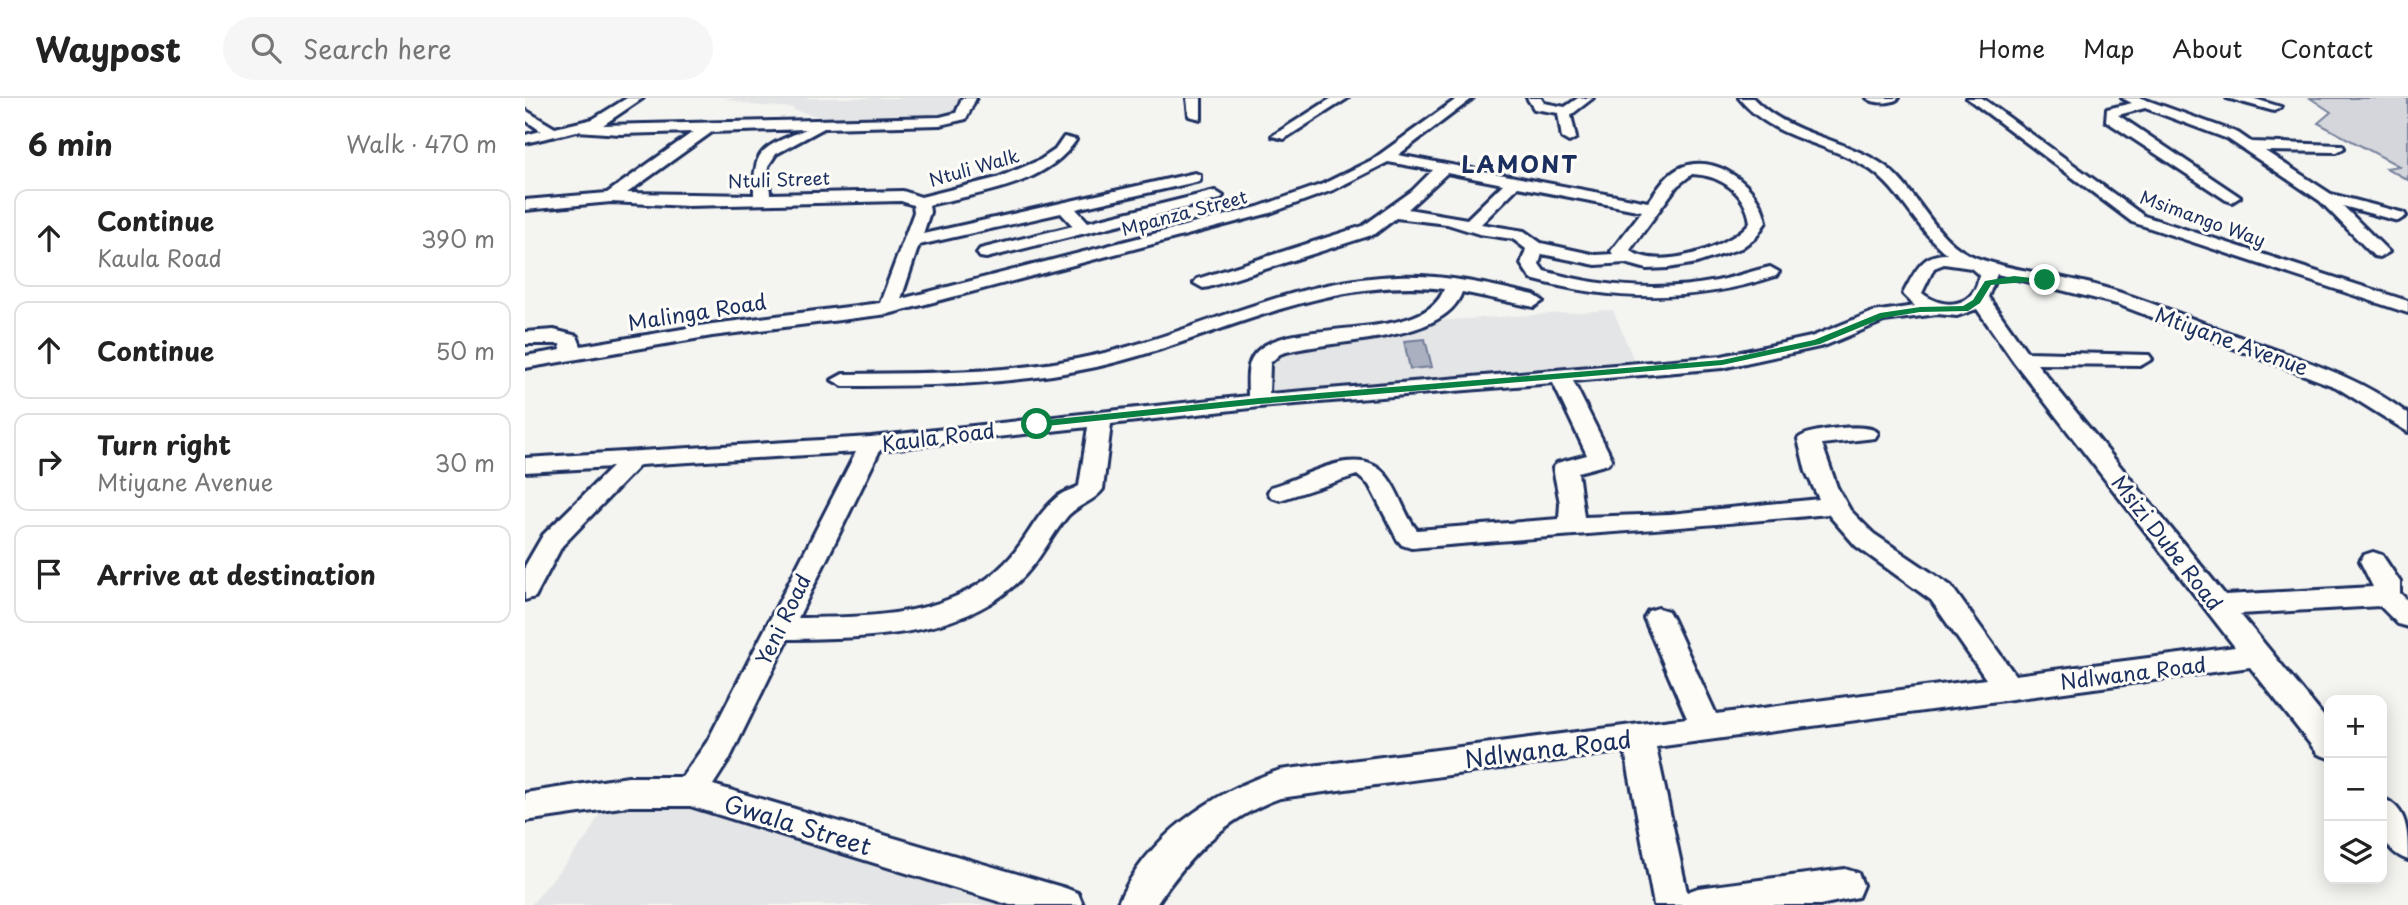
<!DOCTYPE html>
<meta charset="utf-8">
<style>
:root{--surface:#fff;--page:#f6f6f6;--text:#222;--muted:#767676;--line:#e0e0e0}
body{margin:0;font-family:"Playpen Sans",sans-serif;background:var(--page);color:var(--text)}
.controls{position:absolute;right:21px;bottom:21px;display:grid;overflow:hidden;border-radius:14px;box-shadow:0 4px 18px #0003}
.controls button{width:63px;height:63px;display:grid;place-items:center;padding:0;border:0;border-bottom:2px solid var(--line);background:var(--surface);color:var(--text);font:35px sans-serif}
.stop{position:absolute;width:21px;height:21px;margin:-16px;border:5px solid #0b8043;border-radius:50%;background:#fff}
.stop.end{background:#0b8043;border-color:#fff;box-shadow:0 2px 7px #0008}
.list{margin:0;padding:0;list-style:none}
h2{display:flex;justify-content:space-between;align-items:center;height:91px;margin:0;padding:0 28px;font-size:30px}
h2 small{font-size:23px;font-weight:400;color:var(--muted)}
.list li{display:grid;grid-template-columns:46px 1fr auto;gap:21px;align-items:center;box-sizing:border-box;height:98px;margin:0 14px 14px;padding:0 14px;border:2px solid var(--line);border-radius:14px}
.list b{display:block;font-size:26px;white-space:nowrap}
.list p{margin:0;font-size:23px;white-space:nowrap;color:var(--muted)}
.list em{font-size:23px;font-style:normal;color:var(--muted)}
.icon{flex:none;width:38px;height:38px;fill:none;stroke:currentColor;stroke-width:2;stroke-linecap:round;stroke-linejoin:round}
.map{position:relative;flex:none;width:1883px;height:807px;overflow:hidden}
header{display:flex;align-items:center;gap:42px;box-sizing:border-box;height:98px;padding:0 35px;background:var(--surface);border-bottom:2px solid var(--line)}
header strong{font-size:33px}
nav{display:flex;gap:38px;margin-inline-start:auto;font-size:24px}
.search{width:490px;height:63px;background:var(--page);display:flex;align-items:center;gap:18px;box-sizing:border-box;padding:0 24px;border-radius:38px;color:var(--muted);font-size:26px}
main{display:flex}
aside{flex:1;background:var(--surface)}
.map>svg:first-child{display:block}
.built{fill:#e4e5e6}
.green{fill:#d4d6db;stroke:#78829c;stroke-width:2}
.water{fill:#aab0bf;stroke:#717c98;stroke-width:2}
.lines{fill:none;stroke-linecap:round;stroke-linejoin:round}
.minor-casing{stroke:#1b2f5e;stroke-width:6}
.minor{fill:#fdfcf7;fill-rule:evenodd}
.route{fill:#0b8043}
.labels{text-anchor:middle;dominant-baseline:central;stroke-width:6;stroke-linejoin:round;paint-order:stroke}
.far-street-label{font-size:18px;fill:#1b2f5e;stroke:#fdfcf7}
.street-label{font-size:21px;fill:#1b2f5e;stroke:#fdfcf7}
.far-district-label{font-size:23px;font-weight:bold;letter-spacing:2px;fill:#1b2f5e;stroke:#fdfcf7}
.near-street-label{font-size:24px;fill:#1b2f5e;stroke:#fdfcf7}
</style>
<header>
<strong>Waypost</strong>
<div class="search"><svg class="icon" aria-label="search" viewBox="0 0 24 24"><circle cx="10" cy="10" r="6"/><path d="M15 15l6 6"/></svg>Search here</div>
<nav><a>Home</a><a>Map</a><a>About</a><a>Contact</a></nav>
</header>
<main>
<aside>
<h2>6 min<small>Walk · 470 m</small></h2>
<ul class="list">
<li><svg class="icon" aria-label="ahead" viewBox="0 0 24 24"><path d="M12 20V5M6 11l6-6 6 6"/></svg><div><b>Continue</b><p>Kaula Road</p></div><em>390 m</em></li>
<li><svg class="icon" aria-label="ahead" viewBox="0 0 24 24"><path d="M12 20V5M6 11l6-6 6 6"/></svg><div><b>Continue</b></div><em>50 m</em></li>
<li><svg class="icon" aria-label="right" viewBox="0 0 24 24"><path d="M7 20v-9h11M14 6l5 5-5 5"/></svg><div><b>Turn right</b><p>Mtiyane Avenue</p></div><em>30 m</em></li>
<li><svg class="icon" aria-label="arrive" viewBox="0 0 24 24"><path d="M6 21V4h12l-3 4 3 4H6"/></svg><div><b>Arrive at destination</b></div></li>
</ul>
</aside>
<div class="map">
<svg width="1883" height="807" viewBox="0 0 1883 807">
<rect width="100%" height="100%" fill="#f4f4f1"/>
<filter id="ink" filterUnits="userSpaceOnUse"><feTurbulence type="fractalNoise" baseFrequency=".0143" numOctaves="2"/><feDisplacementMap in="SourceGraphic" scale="14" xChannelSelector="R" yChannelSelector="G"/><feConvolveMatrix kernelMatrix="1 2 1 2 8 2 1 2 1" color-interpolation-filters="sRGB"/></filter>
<g filter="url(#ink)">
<!-- built -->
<g class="built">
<polygon points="199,0 444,0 436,18 323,26 268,12 269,10 227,7"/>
<polygon points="1088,212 1113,272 734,304 738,260 892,224"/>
<polygon points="141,692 538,807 6,807 64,737 83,698"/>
</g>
<!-- green -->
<polygon class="green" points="1785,0 1883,0 1883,82 1861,70 1874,68 1793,25 1806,14"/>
<!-- water -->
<polygon class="water" points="900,241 907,269 885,271 879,243"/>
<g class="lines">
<!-- minor casing -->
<g class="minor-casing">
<g id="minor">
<path d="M102,0H118L78,27L415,19L431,15L437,0H451L441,21L415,27L299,30L251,56L243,68L245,96L378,93L396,99L472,80L515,62L530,52L539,39L551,42C521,88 453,95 404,107L405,114L398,136L670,75L675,77V83L551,111L563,124L690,93L698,98L696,101L461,160L455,159L452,155L455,151L548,128L536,115L394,147L376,201L733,109L798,86L847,62L933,0H948L873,57L1123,104C1132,93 1140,78 1153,71C1189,52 1236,89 1241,124L1231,139L1216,150L1172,165L1143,170L1122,171L1100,165L1071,167L1017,156L1014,166L1019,173C1075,189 1135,194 1192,183C1210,179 1227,173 1245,169L1254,174L1251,178C1169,205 1089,204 1006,181L996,166L1001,151L988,141L954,136L922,126L871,120L850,136L684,189L678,190L669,185L672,181L838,128L887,93L908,72L863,64L808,92L745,115L363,216L187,238L0,270V258L36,252L35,246H0V234L29,232L52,238L56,248L187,226L355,205L389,114L388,107L376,103L162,108L86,104L0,112V102L82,95L168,34L95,36L52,33L0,45V37L16,33L0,22V12L30,30L68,21ZM281,31C240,50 228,47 229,97L102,95L187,34ZM922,75L978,86L942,121L883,111ZM1167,76C1196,77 1221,95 1225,124C1206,150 1131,174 1105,152L1152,88ZM993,89L1117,113L1086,153L1088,156L1071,157L1016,145L999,133L956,126Z"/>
<polygon points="662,0 676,0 676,21 664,18"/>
<polygon points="807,0 823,0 759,41 747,38"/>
<polygon points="1002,0 1016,0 1019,5 1040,9 1053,0 1068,0 1046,17 1051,40 1044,44 1037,40 1033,15 1009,11"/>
<path d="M1214,0H1228C1263,36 1313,39 1354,64C1393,88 1407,144 1452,160C1488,173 1528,176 1566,186C1618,200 1669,222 1720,241C1777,262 1835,279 1883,316V334L1811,289L1592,206L1472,176L1463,199L1502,254L1624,257L1627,261L1617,267L1512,266L1700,497L1848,489L1835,463L1839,457L1848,454L1857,457L1875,484V495L1883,503V529L1873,526L1855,508L1715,516L1804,625V660L1793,656L1725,569L1131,649L1162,794L1173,790L1320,771L1333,775L1338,787L1333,799L1295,807H1129L1100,653L755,700C700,719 662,760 631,807H592C622,738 686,695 755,672L1162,620L1119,520L1123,513L1133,510L1143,513L1147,520L1191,616L1461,581L1406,502L1331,448L1303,416C1164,430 1025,438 886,450L877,447L872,441L844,387L832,377L755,402L746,399L743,394L746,389C780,380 836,342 863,380C875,396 879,416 892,432L1034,421L1035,405L1028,370L1032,365L1062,357L1028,285L734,309L586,326L578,391C569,404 551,407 541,420C526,438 516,460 500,477C442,540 342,540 263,541L204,662L188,687L540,790L553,795L558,807H485L165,708H103L0,723V695L103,679H157L182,644L331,354L115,367L37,448L10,499L0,502V468L18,437L87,369L0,374V360L346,339L723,298C723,286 721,271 727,260C752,214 899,250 919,191C796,177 688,243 571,269C488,287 403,288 318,288L307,282L318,276C402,275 489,276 571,257C673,234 767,181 873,178C919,176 965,187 1009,197L1018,203L1009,209L937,194C919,247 802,240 755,256L745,265L744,296L1197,258L1286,239L1348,214L1390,208L1378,196C1389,176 1396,155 1422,156C1392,132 1376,93 1346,72C1304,43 1248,43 1214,0ZM1419,166L1446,170L1454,177C1451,209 1419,213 1397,195L1409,170ZM1452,211L1489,264L1710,549L1490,577L1426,488L1349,436L1325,412L1312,389L1297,346L1350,340L1353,335C1346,324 1280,331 1273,341L1281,374L1294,401L1145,416L1059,419L1053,374L1083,366L1087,361L1048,283L1197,270L1299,248L1359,223L1412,216L1432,218ZM563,329L554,388C547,392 537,394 531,400C510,418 500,445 481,464C427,520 345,519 273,520L355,352Z"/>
<path d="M1342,0H1374C1367,6 1349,6 1342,0Z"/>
<polygon points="1442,0 1457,0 1619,118 1883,203 1883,215 1607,124"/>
<polygon points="1597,0 1616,0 1713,35 1726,44 1817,47 1819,50 1812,54 1740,53 1806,96 1879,115 1881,118 1873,123 1818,108 1864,154 1855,159 1849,158 1795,103 1703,41 1620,10 1593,17 1715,99 1707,104 1701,102 1581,23 1582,11 1607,5"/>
<polygon points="1702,0 1727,0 1756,9 1749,13"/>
<path d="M1857,700C1883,710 1883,734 1883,762C1853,751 1857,727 1857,700Z"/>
</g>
</g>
<!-- minor -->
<use href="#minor" class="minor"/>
</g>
</g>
<!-- route -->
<polygon class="route" points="1489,178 1524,182 1466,187 1455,205 1443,213 1395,214 1358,220 1295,246 1197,267 734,306 512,329 507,326 512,323 734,300 1197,262 1289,242 1355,215 1395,209 1438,208 1448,202 1460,183"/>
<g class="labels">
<!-- far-street labels -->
<g class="far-street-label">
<text transform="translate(449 69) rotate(-16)">Ntuli Walk</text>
<text transform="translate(254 81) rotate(-2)">Ntuli Street</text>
<text transform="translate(659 114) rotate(-15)">Mpanza Street</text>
<text transform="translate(1678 120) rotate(20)">Msimango Way</text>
</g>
<!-- street labels -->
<g class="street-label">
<text transform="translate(172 213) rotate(-9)">Malinga Road</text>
<text transform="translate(1707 242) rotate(20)">Mtiyane Avenue</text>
<text transform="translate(413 338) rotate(-7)">Kaula Road</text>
<text transform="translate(1643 444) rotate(52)">Msizi Dube Road</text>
<text transform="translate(257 521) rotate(-64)">Yeni Road</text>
<text transform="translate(1608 574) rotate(-7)">Ndlwana Road</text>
</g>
<!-- far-district labels -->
<g class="far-district-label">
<text x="995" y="65">LAMONT</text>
</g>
<!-- near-street labels -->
<g class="near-street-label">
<text transform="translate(1023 650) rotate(-7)">Ndlwana Road</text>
<text transform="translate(273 726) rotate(17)">Gwala Street</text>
</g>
</g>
</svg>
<div class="controls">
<button>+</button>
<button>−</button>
<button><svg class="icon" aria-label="layers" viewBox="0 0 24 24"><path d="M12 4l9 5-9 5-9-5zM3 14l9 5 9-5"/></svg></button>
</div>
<div class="stop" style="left:512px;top:326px"></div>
<div class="stop end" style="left:1520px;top:182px"></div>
</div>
</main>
